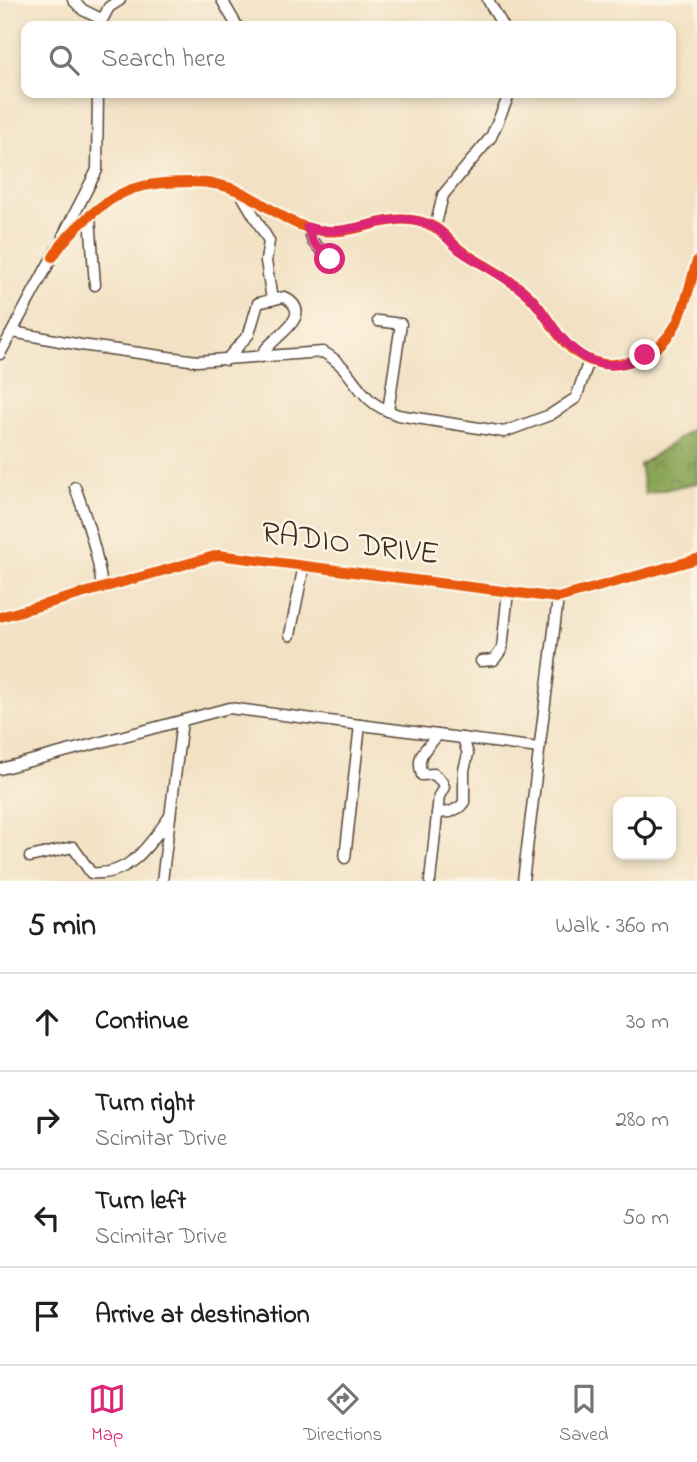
<!DOCTYPE html>
<meta charset="utf-8">
<style>
:root{--surface:#fff;--page:#f6f6f6;--text:#202124;--muted:#757577;--line:#e0e0e0;--accent:#db2777}
body{margin:0;font-family:"Indie Flower",sans-serif;background:var(--page);color:var(--text)}
.controls{position:absolute;right:21px;bottom:21px;display:grid;overflow:hidden;border-radius:14px;box-shadow:0 4px 10px #0003}
.controls button{width:63px;height:63px;display:grid;place-items:center;padding:0;border:0;border-bottom:2px solid var(--line);background:var(--surface);color:var(--text);font:35px sans-serif}
.stop{position:absolute;width:21px;height:21px;margin:-16px;border:5px solid #db2777;border-radius:50%;background:#fff}
.stop.end{background:#db2777;border-color:#fff;box-shadow:0 2px 7px #0008}
.list{margin:0;padding:0;list-style:none}
h2{display:flex;justify-content:space-between;align-items:center;height:91px;margin:0;padding:0 28px;font-size:30px}
h2 small{font-size:23px;font-weight:400;color:var(--muted)}
.list li{display:grid;grid-template-columns:46px 1fr auto;gap:21px;align-items:center;box-sizing:border-box;height:98px;padding:0 28px;border-top:2px solid var(--line)}
.list b{display:block;font-size:26px;white-space:nowrap}
.list p{margin:0;font-size:23px;white-space:nowrap;color:var(--muted)}
.list em{font-size:23px;font-style:normal;color:var(--muted)}
.icon{flex:none;width:38px;height:38px;fill:none;stroke:currentColor;stroke-width:2;stroke-linecap:round;stroke-linejoin:round}
.map{position:relative;flex:none;width:697px;height:881px;overflow:hidden}
.search{position:absolute;background:var(--surface);box-shadow:0 4px 10px #0003;left:21px;right:21px;top:21px;height:77px;display:flex;align-items:center;gap:18px;box-sizing:border-box;padding:0 24px;border-radius:14px;color:var(--muted);font-size:26px}
.sheet{height:483px;background:var(--surface)}
nav{display:flex;justify-content:space-around;align-items:center;box-sizing:border-box;height:98px;border-top:2px solid var(--line);background:var(--surface);font-size:19px;color:var(--muted)}
nav a{display:grid;justify-items:center;gap:4px}
nav .on{color:var(--accent)}
.map>svg:first-child{display:block}
.forest{fill:url(#forest-crowns);stroke:#62683a;stroke-width:2}
.lines{fill:none;stroke-linecap:round;stroke-linejoin:round}
.minor-casing{stroke:#564537;stroke-width:13}
.minor{stroke:#fff;stroke-width:10}
.cycleway-casing{stroke:#fcf5e5;stroke-width:15}
.cycleway{stroke:#e8590c;stroke-width:10}
.route{stroke:#db2777;stroke-width:9}
.labels{text-anchor:middle;dominant-baseline:central;stroke-width:5;stroke-linejoin:round;paint-order:stroke}
.street-label{font-size:32px;fill:#3b2a1e;stroke:#fcf5e5}
</style>
<div class="map">
<svg width="697" height="881" viewBox="0 0 697 881">
<defs>
<pattern id="forest-crowns" width="20" height="18" patternUnits="userSpaceOnUse" patternTransform="scale(1.75)"><rect width="20" height="18" fill="#8aa556"/><path d="M2 6a3 3 0 1 1 6 0M12 15a3 3 0 1 1 6 0" fill="none" stroke="#728747"/></pattern>
</defs>
<rect width="100%" height="100%" fill="#fcf5e5"/>
<filter id="ink" filterUnits="userSpaceOnUse"><feTurbulence type="fractalNoise" baseFrequency=".0143" numOctaves="2"/><feDisplacementMap in="SourceGraphic" scale="14" xChannelSelector="R" yChannelSelector="G"/><feConvolveMatrix kernelMatrix="1 2 1 2 8 2 1 2 1" color-interpolation-filters="sRGB"/></filter>
<filter id="wash" filterUnits="userSpaceOnUse"><feTurbulence type="fractalNoise" baseFrequency=".00686" numOctaves="4" result="noise"/><feDisplacementMap in="SourceGraphic" scale="28" xChannelSelector="R" yChannelSelector="G"/><feGaussianBlur stdDeviation="1.57" result="paint"/><feColorMatrix in="noise" values="0 0 0 0 0 0 0 0 0 0 0 0 0 0 0 0 0 1.4 0 .05"/><feComposite in="paint" operator="in"/></filter>
<g filter="url(#wash)">
<rect width="100%" height="100%" fill="#f2e1c3"/>
<!-- forest -->
<polygon class="forest" points="697,426 697,483 645,494 640,465"/>
</g>
<g filter="url(#ink)">
<g class="lines">
<!-- minor casing -->
<g class="minor-casing">
<g id="minor">
<polyline points="73,0 83,10 101,19"/>
<polyline points="222,0 237,26"/>
<polyline points="488,0 503,26"/>
<polyline points="99,26 109,7 120,0"/>
<polyline points="240,192 269,241 266,261 272,300"/>
<polyline points="90,217 95,285"/>
<polyline points="308,227 313,242 330,259"/>
<polyline points="435,228 443,195 491,137 510,93"/>
<polyline points="63,236 97,170 98,93"/>
<path d="M53,257C68,232 104,199 132,189C151,183 170,182 190,182C208,182 224,184 241,192C267,204 287,224 316,230C359,239 392,205 434,227C445,233 452,244 462,251C484,266 509,277 528,295C546,311 555,337 575,352C607,376 650,362 672,331C685,311 690,283 697,261"/>
<polyline points="378,321 401,324 388,411"/>
<path d="M13,332L81,345L197,361L323,352C347,365 351,381 369,399C377,407 388,411 398,415L504,432L550,415L576,398L589,360"/>
<polyline points="0,354 56,250"/>
<path d="M226,360L249,334L258,303L284,297C320,317 266,339 261,357"/>
<path d="M75,487C87,520 98,553 102,588"/>
<polyline points="0,617 218,555 558,598 697,559"/>
<polyline points="290,635 304,565"/>
<polyline points="481,661 494,660 502,649 508,591"/>
<polyline points="0,769 229,708 539,748"/>
<polyline points="437,813 450,812 460,807 464,802 464,770 468,754 463,738"/>
<path d="M30,857L73,847L91,873C130,877 150,844 170,816"/>
<polyline points="345,858 360,725"/>
<polyline points="162,881 182,721"/>
<path d="M430,881L439,796L444,787L442,782L434,774L422,775C415,755 426,749 438,735"/>
<polyline points="523,881 558,598"/>
</g>
</g>
<!-- minor -->
<use href="#minor" class="minor"/>
<!-- cycleway casing -->
<g class="cycleway-casing">
<g id="cycleway">
<path d="M53,257C68,232 104,199 132,189C151,183 170,182 190,182C208,182 224,184 241,192C267,204 287,224 316,230C359,239 392,205 434,227C445,233 452,244 462,251C484,266 509,277 528,295C546,311 555,337 575,352C607,376 650,362 672,331C685,311 690,283 697,261"/>
<polyline points="0,617 218,555 558,598 697,559"/>
</g>
</g>
<!-- cycleway -->
<use href="#cycleway" class="cycleway"/>
</g>
</g>
<g class="lines" filter="url(#ink)">
<!-- route -->
<path class="route" d="M330,259L313,242L307,227C353,243 394,202 437,229C446,235 452,244 461,251C483,266 508,277 528,295C537,303 543,314 551,324C567,347 590,370 621,364C629,363 638,358 645,355"/>
</g>
<g class="labels">
<!-- street labels -->
<g class="street-label">
<text transform="translate(350 545) rotate(7)">RADIO DRIVE</text>
</g>
</g>
</svg>
<div class="controls">
<button><svg class="icon" aria-label="locate" viewBox="0 0 24 24"><circle cx="12" cy="12" r="6"/><path d="M12 2v4M12 18v4M2 12h4M18 12h4"/></svg></button>
</div>
<div class="stop" style="left:330px;top:259px"></div>
<div class="stop end" style="left:645px;top:355px"></div>
<div class="search"><svg class="icon" aria-label="search" viewBox="0 0 24 24"><circle cx="10" cy="10" r="6"/><path d="M15 15l6 6"/></svg>Search here</div>
</div>
<section class="sheet">
<h2>5 min<small>Walk · 360 m</small></h2>
<ul class="list">
<li><svg class="icon" aria-label="ahead" viewBox="0 0 24 24"><path d="M12 20V5M6 11l6-6 6 6"/></svg><div><b>Continue</b></div><em>30 m</em></li>
<li><svg class="icon" aria-label="right" viewBox="0 0 24 24"><path d="M7 20v-9h11M14 6l5 5-5 5"/></svg><div><b>Turn right</b><p>Scimitar Drive</p></div><em>280 m</em></li>
<li><svg class="icon" aria-label="left" viewBox="0 0 24 24"><path d="M17 20v-9H6M10 6l-5 5 5 5"/></svg><div><b>Turn left</b><p>Scimitar Drive</p></div><em>50 m</em></li>
<li><svg class="icon" aria-label="arrive" viewBox="0 0 24 24"><path d="M6 21V4h12l-3 4 3 4H6"/></svg><div><b>Arrive at destination</b></div></li>
</ul>
</section>
<nav>
<a class="on"><svg class="icon" aria-label="map" viewBox="0 0 24 24"><path d="M3 6l6-2 6 2 6-2v14l-6 2-6-2-6 2zM9 4v14M15 6v14"/></svg>Map</a>
<a><svg class="icon" aria-label="directions" viewBox="0 0 24 24"><path d="M12 3l9 9-9 9-9-9zM9 14v-3h6M13 9l2 2-2 2"/></svg>Directions</a>
<a><svg class="icon" aria-label="saved" viewBox="0 0 24 24"><path d="M7 4h10v16l-5-4-5 4z"/></svg>Saved</a>
</nav>
